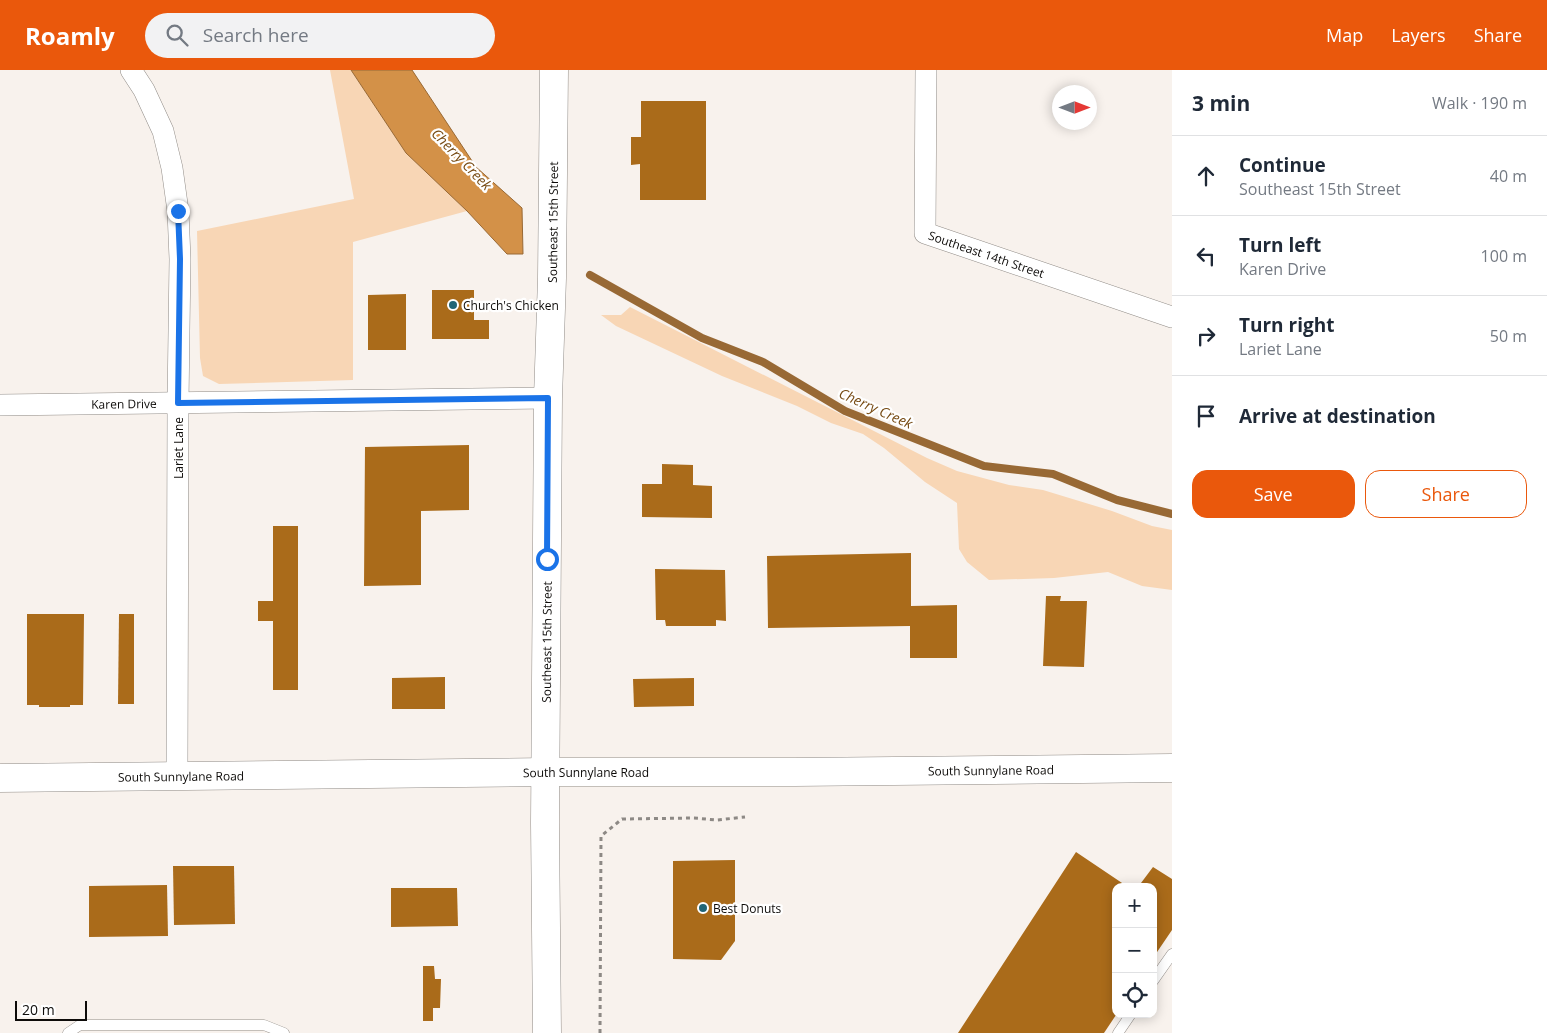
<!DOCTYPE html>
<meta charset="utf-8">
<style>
:root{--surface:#fff;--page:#f2f2f3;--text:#1f2937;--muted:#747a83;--line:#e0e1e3;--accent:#ea580c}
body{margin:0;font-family:"Open Sans",sans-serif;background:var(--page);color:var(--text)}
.controls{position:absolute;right:15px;bottom:15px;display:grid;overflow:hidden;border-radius:10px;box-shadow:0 2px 12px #0003}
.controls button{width:45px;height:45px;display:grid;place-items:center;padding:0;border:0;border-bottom:1px solid var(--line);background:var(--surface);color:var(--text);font:25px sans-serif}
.compass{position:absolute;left:1052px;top:15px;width:45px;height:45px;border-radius:50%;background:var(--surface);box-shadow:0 2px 12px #0003;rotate:90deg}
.scale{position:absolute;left:15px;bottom:12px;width:72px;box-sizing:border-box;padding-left:5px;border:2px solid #0d0b09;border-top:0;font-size:14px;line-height:18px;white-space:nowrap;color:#0d0b09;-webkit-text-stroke:4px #fff;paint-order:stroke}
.stop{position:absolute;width:15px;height:15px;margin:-11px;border:4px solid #1a73e8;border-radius:50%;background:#fff}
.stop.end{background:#1a73e8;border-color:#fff;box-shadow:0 1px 5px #0008}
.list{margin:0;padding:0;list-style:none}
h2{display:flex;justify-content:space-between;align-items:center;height:65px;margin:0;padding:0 20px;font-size:21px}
h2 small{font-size:16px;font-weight:400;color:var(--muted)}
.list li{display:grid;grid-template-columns:32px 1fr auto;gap:15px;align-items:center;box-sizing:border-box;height:80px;padding:0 20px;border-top:1px solid var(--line)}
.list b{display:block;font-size:19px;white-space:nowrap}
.list p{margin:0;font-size:16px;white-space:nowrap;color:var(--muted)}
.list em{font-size:16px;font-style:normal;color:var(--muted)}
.actions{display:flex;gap:10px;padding:15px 20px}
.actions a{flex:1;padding:11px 0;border:1px solid var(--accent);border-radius:15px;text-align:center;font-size:18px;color:var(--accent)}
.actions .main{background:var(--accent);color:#fff}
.icon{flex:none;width:28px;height:28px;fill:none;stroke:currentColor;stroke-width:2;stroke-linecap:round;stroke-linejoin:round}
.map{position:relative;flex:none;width:1172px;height:963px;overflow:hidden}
header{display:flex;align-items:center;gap:30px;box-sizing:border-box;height:70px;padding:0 25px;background:var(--accent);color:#fff}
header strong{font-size:24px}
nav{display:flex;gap:28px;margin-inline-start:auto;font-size:18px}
.search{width:350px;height:45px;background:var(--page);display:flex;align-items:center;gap:12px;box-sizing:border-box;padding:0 18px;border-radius:28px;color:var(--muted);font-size:19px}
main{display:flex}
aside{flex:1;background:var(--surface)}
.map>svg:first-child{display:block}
.green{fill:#f8d6b5}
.water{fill:#d39148;stroke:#986935}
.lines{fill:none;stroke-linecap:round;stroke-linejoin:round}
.stream{stroke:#986935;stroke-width:8}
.building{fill:#aa6b1a}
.lane-casing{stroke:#908b86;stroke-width:11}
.street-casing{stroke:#908b86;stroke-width:22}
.secondary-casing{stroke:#908b86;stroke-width:29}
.path{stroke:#8d8985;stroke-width:3;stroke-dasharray:4 4;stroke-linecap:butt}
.lane{stroke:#fff;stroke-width:10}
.street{stroke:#fff;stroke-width:21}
.secondary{stroke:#fff;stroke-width:28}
.route{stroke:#1a73e8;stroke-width:6}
.poi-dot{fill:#206576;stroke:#fff;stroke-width:2}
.labels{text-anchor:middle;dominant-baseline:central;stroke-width:4.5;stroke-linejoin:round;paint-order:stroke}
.street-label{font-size:12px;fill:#0d0b09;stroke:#fff}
.poi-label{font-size:12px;fill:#0d0b09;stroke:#fff;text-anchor:start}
.water-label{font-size:14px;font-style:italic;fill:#774b14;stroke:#fff}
</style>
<header>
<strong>Roamly</strong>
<div class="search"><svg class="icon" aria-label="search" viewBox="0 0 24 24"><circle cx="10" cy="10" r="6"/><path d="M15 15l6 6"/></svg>Search here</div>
<nav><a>Map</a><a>Layers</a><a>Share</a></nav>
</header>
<main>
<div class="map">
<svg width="1172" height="963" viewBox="0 0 1172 963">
<rect width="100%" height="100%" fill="#f8f2ed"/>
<!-- green -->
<g class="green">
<polygon points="330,0 351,0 406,83 467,141 353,172 353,310 219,314 203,306 200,288 197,161 354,129"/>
<polygon points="630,237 927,388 957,401 1009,415 1043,420 1112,441 1152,456 1172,460 1172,520 1142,516 1108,502 1054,508 989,510 967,492 959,479 957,433 925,412 884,378 863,364 831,353 797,336 722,306 616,256 601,245 621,245"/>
</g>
<!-- water -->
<polygon class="water" points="351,0 412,0 476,97 522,138 523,184 507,184 467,141 406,83"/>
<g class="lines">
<!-- stream -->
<polyline class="stream" points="590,205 702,268 763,292 845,341 984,396 1053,404 1117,430 1172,444"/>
</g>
<!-- building -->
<g class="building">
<polygon points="641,31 706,31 706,130 640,130 640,94 631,95 631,67 641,67"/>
<polygon points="432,220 474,220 474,250 489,250 489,269 432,269"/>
<polygon points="406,224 406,280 368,280 368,225"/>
<polygon points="469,375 469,440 421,441 421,515 364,516 365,377"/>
<polygon points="662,394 693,395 693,415 712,416 712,448 642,447 642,414 662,414"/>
<polygon points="273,456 298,456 298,620 273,620 273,551 258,551 258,531 273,531"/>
<polygon points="911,483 911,536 957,535 957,588 910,588 910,556 768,558 767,486"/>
<polygon points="655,499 725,500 726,551 716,550 716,556 666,556 665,550 656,550"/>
<polygon points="1046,526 1061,526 1060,531 1087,531 1084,597 1043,596"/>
<polygon points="27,544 84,544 83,635 70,635 70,637 39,637 39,635 27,635"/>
<polygon points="119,544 134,544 134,634 118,634"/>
<polygon points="445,607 445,639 392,639 392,608"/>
<polygon points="694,608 694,636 634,637 633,609"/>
<polygon points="1076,782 1128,817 1116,817 1116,945 1104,963 958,963"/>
<polygon points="735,790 735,871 721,890 673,889 673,791"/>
<polygon points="173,796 234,796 235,854 174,855"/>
<polygon points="1153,797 1172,809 1172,860 1153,888 1153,817 1138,817"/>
<polygon points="167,815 168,866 89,867 89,816"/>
<polygon points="391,818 457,818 458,856 391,857"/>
<polygon points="423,896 434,896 435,909 441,909 440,938 433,938 433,951 423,951"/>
</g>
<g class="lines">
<!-- lane casing -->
<g class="lane-casing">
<g id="lane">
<polyline points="1153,911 1172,884"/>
<polyline points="68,963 80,955 264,955 284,963"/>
<polyline points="1118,963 1131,944"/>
</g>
</g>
<!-- street casing -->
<g class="street-casing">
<g id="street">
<polyline points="131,0 144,20 163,61 172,98 178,141 180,189 178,333 177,706"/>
<path id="s1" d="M926,0L925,163L1172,247"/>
<path id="s2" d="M0,335L548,328"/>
</g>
</g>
<!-- secondary casing -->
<g class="secondary-casing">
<g id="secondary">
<path id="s3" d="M0,708L546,702H795L1172,698"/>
<path id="s4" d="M547,963L545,753L548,328L552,208L554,0"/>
</g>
</g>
<!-- path -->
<polyline class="path" points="600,963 601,766 622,749 694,748 717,750 745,747"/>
<!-- lane -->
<use href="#lane" class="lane"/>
<!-- street -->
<use href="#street" class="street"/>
<!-- secondary -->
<use href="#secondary" class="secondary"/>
</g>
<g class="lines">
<!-- route -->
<polyline class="route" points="178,141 180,189 178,333 548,328 547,489"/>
</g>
<!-- markers -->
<g class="poi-dot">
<circle cx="453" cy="235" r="5"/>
<circle cx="703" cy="838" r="5"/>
</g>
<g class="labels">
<!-- street labels -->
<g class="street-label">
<text stroke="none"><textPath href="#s4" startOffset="811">Southeast 15th Street</textPath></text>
<text stroke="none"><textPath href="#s1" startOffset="228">Southeast 14th Street</textPath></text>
<text stroke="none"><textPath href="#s2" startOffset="124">Karen Drive</textPath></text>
<text transform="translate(178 378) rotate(-90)">Lariet Lane</text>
<text stroke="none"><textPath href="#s4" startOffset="391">Southeast 15th Street</textPath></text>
<text stroke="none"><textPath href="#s3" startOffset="991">South Sunnylane Road</textPath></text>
<text stroke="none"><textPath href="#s3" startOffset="586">South Sunnylane Road</textPath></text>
<text stroke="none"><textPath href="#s3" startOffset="181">South Sunnylane Road</textPath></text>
</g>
<!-- poi labels -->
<g class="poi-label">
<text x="463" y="235">Church's Chicken</text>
<text x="713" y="838">Best Donuts</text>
</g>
<!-- water labels -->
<g class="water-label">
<text transform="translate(462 89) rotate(46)">Cherry Creek</text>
<text transform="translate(876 338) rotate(24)">Cherry Creek</text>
</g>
</g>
</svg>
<div class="controls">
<button>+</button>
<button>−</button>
<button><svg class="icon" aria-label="locate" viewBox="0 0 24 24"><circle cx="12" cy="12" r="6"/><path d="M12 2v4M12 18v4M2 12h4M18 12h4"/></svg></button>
</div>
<svg class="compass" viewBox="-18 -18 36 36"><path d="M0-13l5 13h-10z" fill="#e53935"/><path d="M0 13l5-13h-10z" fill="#747a83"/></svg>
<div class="scale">20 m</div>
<div class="stop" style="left:547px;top:489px"></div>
<div class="stop end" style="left:178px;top:141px"></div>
</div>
<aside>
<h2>3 min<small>Walk · 190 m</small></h2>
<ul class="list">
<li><svg class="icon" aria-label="ahead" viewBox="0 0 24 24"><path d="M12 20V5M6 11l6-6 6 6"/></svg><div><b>Continue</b><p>Southeast 15th Street</p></div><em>40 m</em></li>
<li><svg class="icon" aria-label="left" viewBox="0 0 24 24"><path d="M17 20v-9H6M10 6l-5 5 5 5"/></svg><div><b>Turn left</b><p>Karen Drive</p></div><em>100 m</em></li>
<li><svg class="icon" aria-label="right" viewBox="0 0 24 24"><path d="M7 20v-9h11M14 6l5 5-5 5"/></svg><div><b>Turn right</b><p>Lariet Lane</p></div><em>50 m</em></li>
<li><svg class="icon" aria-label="arrive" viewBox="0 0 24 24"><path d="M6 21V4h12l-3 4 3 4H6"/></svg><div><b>Arrive at destination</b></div></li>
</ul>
<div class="actions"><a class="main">Save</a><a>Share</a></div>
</aside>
</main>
